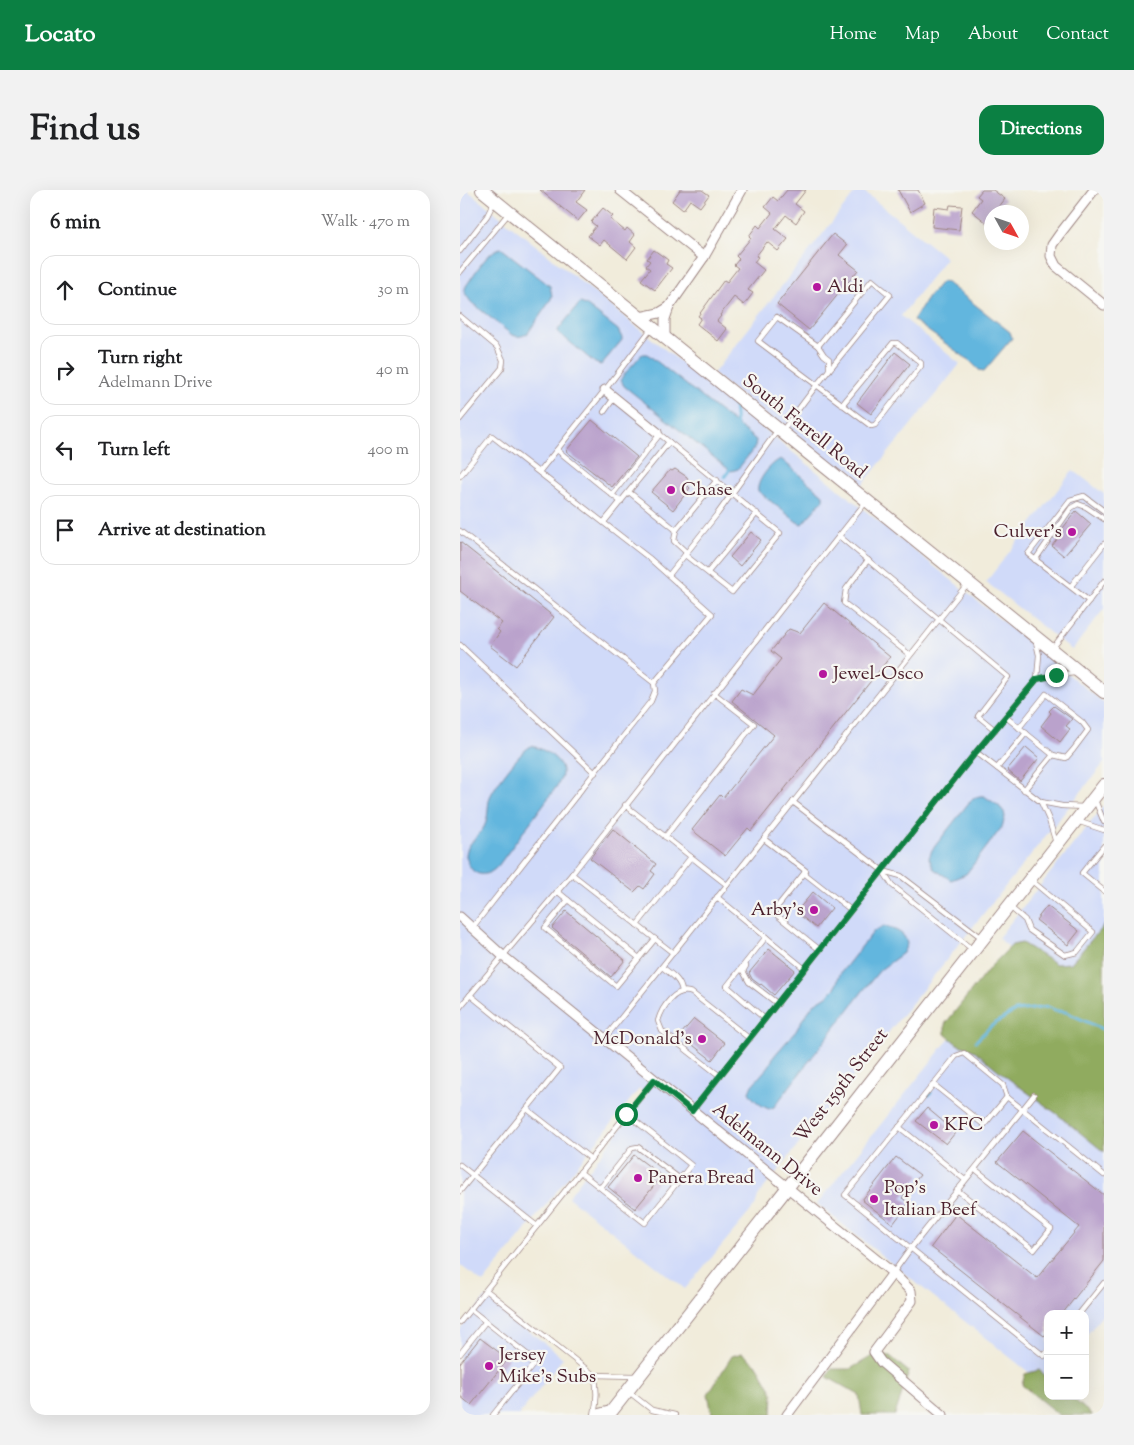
<!DOCTYPE html>
<meta charset="utf-8">
<style>
:root{--surface:#fff;--page:#f2f2f2;--text:#202124;--muted:#757577;--line:#e0e0e0;--accent:#0b8043}
body{margin:0;font-family:"Sorts Mill Goudy",serif;background:var(--page);color:var(--text)}
.controls{position:absolute;right:15px;bottom:15px;display:grid;overflow:hidden;border-radius:10px;box-shadow:0 5px 20px #0002}
.controls button{width:45px;height:45px;display:grid;place-items:center;padding:0;border:0;border-bottom:1px solid var(--line);background:var(--surface);color:var(--text);font:25px sans-serif}
.compass{position:absolute;left:524px;top:15px;width:45px;height:45px;border-radius:50%;background:var(--surface);box-shadow:0 5px 20px #0002;rotate:130deg}
.stop{position:absolute;width:15px;height:15px;margin:-11px;border:4px solid #0b8043;border-radius:50%;background:#fff}
.stop.end{background:#0b8043;border-color:#fff;box-shadow:0 1px 5px #0008}
.list{margin:0;padding:0;list-style:none}
h2{display:flex;justify-content:space-between;align-items:center;height:65px;margin:0;padding:0 20px;font-size:21px}
h2 small{font-size:16px;font-weight:400;color:var(--muted)}
.list li{display:grid;grid-template-columns:32px 1fr auto;gap:15px;align-items:center;box-sizing:border-box;height:70px;margin:0 10px 10px;padding:0 10px;border:1px solid var(--line);border-radius:15px}
.list b{display:block;font-size:19px;white-space:nowrap}
.list p{margin:0;font-size:16px;white-space:nowrap;color:var(--muted)}
.list em{font-size:16px;font-style:normal;color:var(--muted)}
.icon{flex:none;width:28px;height:28px;fill:none;stroke:currentColor;stroke-width:2;stroke-linecap:round;stroke-linejoin:round}
.map{position:relative;flex:none;width:644px;height:1225px;overflow:hidden;border-radius:15px}
header{display:flex;align-items:center;gap:30px;box-sizing:border-box;height:70px;padding:0 25px;background:var(--accent);color:#fff}
header strong{font-size:24px}
nav{display:flex;gap:28px;margin-inline-start:auto;font-size:18px}
.intro{display:flex;align-items:center;justify-content:space-between;box-sizing:border-box;height:120px;padding:0 30px}
h1{margin:0;font-size:35px}
.button{padding:12px 22px;border-radius:15px;background:var(--accent);color:#fff;font-size:18px;font-weight:700}
main{display:flex;gap:30px;padding:0 30px}
aside{flex:1;background:var(--surface);border-radius:15px;box-shadow:0 5px 20px #0002}
.map>svg:first-child{display:block}
.built{fill:#d0daf9}
.forest{fill:#90ab5e;stroke:#6d6544}
.water{fill:#62b6de;stroke:#566a84}
.lines{fill:none;stroke-linecap:round;stroke-linejoin:round}
.stream{stroke:#62b6de;stroke-width:3}
.building{fill:#baa2cc}
.lane-casing{stroke:#9e8683;stroke-width:6}
.street-casing{stroke:#9e8683;stroke-width:11}
.secondary-casing{stroke:#9e8683;stroke-width:14}
.lane{stroke:#fff;stroke-width:4.5}
.street{stroke:#fff;stroke-width:9}
.secondary{stroke:#fff;stroke-width:12}
.route{stroke:#0b8043;stroke-width:6}
.poi-dot{fill:#b5179e;stroke:#f6f6f2;stroke-width:2}
.labels{text-anchor:middle;dominant-baseline:central;stroke-width:4.5;stroke-linejoin:round;paint-order:stroke}
.poi-label{font-size:19px;fill:#4a1f2b;stroke:#f6f6f2;text-anchor:start}
.street-label{font-size:19px;fill:#4a1f2b;stroke:#f6f6f2}
</style>
<header>
<strong>Locato</strong>
<nav><a>Home</a><a>Map</a><a>About</a><a>Contact</a></nav>
</header>
<div class="intro"><h1>Find us</h1><a class="button">Directions</a></div>
<main>
<aside>
<h2>6 min<small>Walk · 470 m</small></h2>
<ul class="list">
<li><svg class="icon" aria-label="ahead" viewBox="0 0 24 24"><path d="M12 20V5M6 11l6-6 6 6"/></svg><div><b>Continue</b></div><em>30 m</em></li>
<li><svg class="icon" aria-label="right" viewBox="0 0 24 24"><path d="M7 20v-9h11M14 6l5 5-5 5"/></svg><div><b>Turn right</b><p>Adelmann Drive</p></div><em>40 m</em></li>
<li><svg class="icon" aria-label="left" viewBox="0 0 24 24"><path d="M17 20v-9H6M10 6l-5 5 5 5"/></svg><div><b>Turn left</b></div><em>400 m</em></li>
<li><svg class="icon" aria-label="arrive" viewBox="0 0 24 24"><path d="M6 21V4h12l-3 4 3 4H6"/></svg><div><b>Arrive at destination</b></div></li>
</ul>
</aside>
<div class="map">
<svg width="644" height="1225" viewBox="0 0 644 1225">
<rect width="100%" height="100%" fill="#f6f6f2"/>
<filter id="ink" filterUnits="userSpaceOnUse"><feTurbulence type="fractalNoise" baseFrequency=".02" numOctaves="2"/><feDisplacementMap in="SourceGraphic" scale="10" xChannelSelector="R" yChannelSelector="G"/><feConvolveMatrix kernelMatrix="1 2 1 2 8 2 1 2 1" color-interpolation-filters="sRGB"/></filter>
<filter id="wash" filterUnits="userSpaceOnUse"><feTurbulence type="fractalNoise" baseFrequency=".0096" numOctaves="4" result="noise"/><feDisplacementMap in="SourceGraphic" scale="20" xChannelSelector="R" yChannelSelector="G"/><feGaussianBlur stdDeviation="1.12" result="paint"/><feColorMatrix in="noise" values="0 0 0 0 0 0 0 0 0 0 0 0 0 0 0 0 0 1.4 0 .05"/><feComposite in="paint" operator="in"/></filter>
<g filter="url(#wash)">
<rect width="100%" height="100%" fill="#f1ecdb"/>
<!-- built -->
<g class="built">
<polygon points="0,0 7,0 644,513 644,573 304,998 298,1006 295,1016 225,1099 108,1007 187,905 179,899 23,1093 0,1075"/>
<polygon points="397,0 402,0 486,68 441,126 500,174 399,299 253,184"/>
<polygon points="613,280 644,304 644,419 612,460 526,392"/>
<polygon points="644,616 644,747 602,800 538,748"/>
<polygon points="497,839 644,956 644,1123 625,1147 625,1124 588,1124 588,1194 586,1196 357,1014"/>
<polygon points="26,1107 103,1168 59,1225 0,1225 0,1140"/>
</g>
<!-- forest -->
<g class="forest">
<polygon points="644,735 644,962 597,924 549,889 515,861 497,854 485,844 485,834 531,776 552,755 562,753 596,774 611,773"/>
<polygon points="282,1163 297,1175 313,1203 312,1225 253,1225 252,1224 248,1204 272,1166"/>
<polygon points="416,1164 430,1166 449,1182 435,1225 402,1225 399,1205 367,1187 371,1179 390,1179"/>
<polygon points="579,1180 588,1188 588,1206 610,1206 632,1225 599,1225 562,1195 565,1184"/>
</g>
<!-- water -->
<g class="water">
<path d="M41,58L90,96L92,106L90,111L68,143C62,147 58,147 52,145L11,112L4,102L6,96C14,85 28,60 41,58Z"/>
<polygon points="482,91 486,92 550,142 552,148 524,181 519,180 510,171 453,130 468,107"/>
<polygon points="120,113 126,115 158,140 162,148 162,150 141,175 135,173 99,143 98,140"/>
<polygon points="182,164 187,164 190,166 296,250 295,257 278,279 271,281 164,196 161,190 162,187"/>
<path d="M321,269L363,305V310L342,334L337,332L298,301C296,291 312,272 321,269Z"/>
<path d="M71,556C83,558 104,570 102,584C102,588 99,592 97,596L38,676C28,687 14,688 8,673C8,671 6,668 6,666C6,653 19,647 24,637C29,628 27,616 30,607C35,595 60,562 71,556Z"/>
<polygon points="520,606 524,606 539,616 544,622 545,627 542,637 506,684 491,690 474,679 469,668 472,660 507,615 513,608"/>
<path d="M424,736C434,740 445,741 447,754L443,763L420,780L402,802L314,917L309,919C301,916 293,910 289,902L292,895L309,876L314,866L336,841L342,830L354,814L367,806L375,798L380,784L414,741Z"/>
</g>
<g class="lines">
<!-- stream -->
<g class="stream">
<polyline points="274,214 276,237"/>
<polyline points="265,287 271,277"/>
<polyline points="516,851 531,836 555,821 588,817 597,821 606,822 644,840"/>
<polyline points="469,905 471,903"/>
</g>
</g>
<g id="blocks">
<!-- building -->
<g class="building">
<polygon points="80,0 125,0 116,12 127,20 118,31"/>
<polygon points="220,0 242,0 249,5 240,17 230,10 223,20 212,11"/>
<polygon points="327,0 346,0 335,14 344,21 336,33 326,25 315,39 328,49 318,61 307,52 296,66 298,67 294,72 304,80 288,100 293,103 284,115 274,107 260,125 261,126 257,131 267,139 258,151 237,134 241,128 238,126 264,90 267,92 278,78 274,75 279,69 276,66 291,48 289,46 297,35 300,38 312,23 305,17 313,7 318,11"/>
<polygon points="438,0 458,0 465,13 450,22"/>
<polygon points="522,0 533,0 545,9 535,22 532,22 532,27 527,33 512,21 521,9 517,6"/>
<polygon points="490,15 502,16 499,40 472,37 474,17 489,19"/>
<polygon points="143,18 153,26 150,29 165,41 167,38 175,45 170,52 176,57 167,69 144,50 140,55 128,46 136,36 131,32"/>
<polygon points="373,44 387,55 379,65 398,80 349,140 317,114"/>
<polygon points="194,60 208,70 206,74 212,78 195,100 181,90 190,79 186,76 190,71 187,69"/>
<polygon points="435,162 450,174 411,224 397,213"/>
<polygon points="132,230 177,267 152,297 106,261"/>
<polygon points="215,279 227,287 229,292 227,295 230,298 213,320 191,302 210,280 212,281"/>
<polygon points="616,321 631,334 604,366 592,356 602,343 600,342"/>
<polygon points="291,342 301,350 280,376 270,367"/>
<polygon points="0,352 94,427 56,476 30,456 40,442 37,439 42,433 0,401"/>
<polygon points="364,413 430,467 291,641 288,638 265,666 232,640 260,605 263,608 314,545 272,511 281,499 293,505 321,469 311,461 329,439 340,443"/>
<polygon points="594,516 612,529 606,536 610,539 600,552 581,536 591,523 589,521"/>
<polygon points="566,557 579,568 560,591 547,580"/>
<polygon points="153,639 196,674 191,681 195,684 184,699 180,696 174,702 130,668"/>
<polygon points="353,702 372,718 356,738 336,722"/>
<polygon points="587,716 619,741 608,755 576,730"/>
<polygon points="106,721 165,770 151,787 92,738"/>
<polygon points="309,759 335,780 314,805 301,794 300,795 292,789 289,783"/>
<polygon points="234,829 265,853 252,870 220,845"/>
<polygon points="467,918 492,939 492,940 495,943 486,954 456,931"/>
<polygon points="563,941 644,1005 644,1071 602,1124 588,1124 588,1142 584,1146 471,1057 496,1024 577,1088 595,1066 619,1037 537,972"/>
<polygon points="174,965 202,986 175,1019 148,997"/>
<polygon points="436,967 460,985 442,1008 449,1013 433,1034 402,1010"/>
<polygon points="20,1148 48,1169 11,1215 0,1206 0,1173"/>
</g>
</g>
</g>
<g filter="url(#ink)">
<use href="#blocks" fill-opacity="0" stroke="#9e8683" stroke-width="1"/>
<g class="lines">
<!-- lane casing -->
<g class="lane-casing">
<g id="lane">
<polyline points="0,61 27,26 34,12"/>
<polyline points="0,82 49,23"/>
<polyline points="0,126 37,157 43,170 42,178 0,229"/>
<polyline points="358,156 364,165 369,169 369,180"/>
<polyline points="144,222 154,208"/>
<polyline points="322,241 356,196 430,105 412,90 358,156 317,127 298,151 411,236 415,235 461,176 461,173 437,153 433,153 382,215"/>
<polyline points="197,242 320,343 272,402 225,365"/>
<polyline points="97,260 161,312"/>
<polyline points="79,282 145,200 191,139"/>
<polyline points="0,286 32,246 189,368 252,424 194,493 195,501 191,511 12,738"/>
<polyline points="169,302 216,340"/>
<polyline points="152,305 200,244"/>
<polyline points="144,332 209,252"/>
<polyline points="0,341 194,493"/>
<polyline points="379,346 548,487 518,526 535,540"/>
<polyline points="227,363 214,351 216,340 257,290"/>
<polyline points="408,370 386,399 384,413 450,465"/>
<polyline points="575,370 611,318 618,314 626,317 644,329"/>
<polyline points="248,382 297,323"/>
<polyline points="209,385 258,323 317,241"/>
<polyline points="611,396 644,354"/>
<polyline points="629,411 568,364 610,310 624,306 644,321"/>
<polyline points="0,455 135,583"/>
<polyline points="592,459 644,391"/>
<polyline points="577,489 596,485 615,483"/>
<polyline points="546,527 593,565 564,600"/>
<polyline points="559,538 586,504 622,532 628,540 613,560 606,568 593,565"/>
<polyline points="516,562 581,612 602,616 625,617"/>
<polyline points="537,578 566,543"/>
<polyline points="635,610 644,632"/>
<polyline points="333,612 423,681 432,695 513,760"/>
<polyline points="581,612 589,630 596,653"/>
<polyline points="165,615 267,695"/>
<polyline points="617,631 644,640"/>
<polyline points="205,647 294,534 254,503"/>
<polyline points="304,649 346,681 313,722 360,760"/>
<polyline points="644,656 622,683 644,701"/>
<polyline points="423,681 441,686 522,748"/>
<polyline points="344,683 391,720"/>
<polyline points="112,684 213,763"/>
<polyline points="97,701 108,710 85,738 156,796 195,749"/>
<polyline points="257,707 345,779"/>
<polyline points="108,710 179,768"/>
<polyline points="550,717 565,730 569,740 605,765 617,762 633,742 572,691"/>
<polyline points="177,735 231,667"/>
<polyline points="286,776 283,781 289,792 318,814"/>
<path d="M202,777C211,784 220,789 222,801"/>
<polyline points="0,817 112,684 406,312"/>
<polyline points="305,829 267,796 306,747"/>
<polyline points="145,848 508,393"/>
<path d="M260,886L202,841L198,831C202,817 216,796 232,803L290,849"/>
<polyline points="473,894 524,935 547,907"/>
<polyline points="67,919 131,969"/>
<polyline points="233,920 516,562 577,489 579,465 576,452"/>
<polyline points="439,937 505,990"/>
<polyline points="0,975 77,1036"/>
<polyline points="120,982 185,1033 231,975 167,924"/>
<polyline points="141,997 172,958 178,957 220,989"/>
<polyline points="497,1000 574,1060 591,1039 515,979"/>
<polyline points="0,1001 100,878 10,805"/>
<polyline points="433,1083 451,1058 574,905"/>
<polyline points="26,1100 134,1185 175,1186"/>
<polyline points="10,1119 73,1169 73,1175 33,1225"/>
<polyline points="619,1124 644,1093"/>
<polyline points="0,1132 194,890"/>
<polyline points="588,1161 584,1166 385,1005 496,866 504,863 543,895 547,907 644,985"/>
<polyline points="0,1164 26,1131"/>
<polyline points="169,1202 192,1220 215,1225"/>
<path d="M134,1225C137,1211 138,1199 134,1185"/>
</g>
</g>
<!-- street casing -->
<g class="street-casing">
<g id="street">
<polyline points="160,0 244,67"/>
<polyline points="634,0 599,45 592,55 591,66 596,76 644,115"/>
<polyline points="180,127 199,123 209,117 244,67 282,0"/>
<polyline points="205,147 205,129 209,117"/>
<polyline points="145,200 197,242"/>
<polyline points="0,727 43,766 365,1028 433,1083 451,1101 452,1111 414,1162 421,1172 483,1225"/>
<polyline points="327,1225 433,1083"/>
</g>
</g>
<!-- secondary casing -->
<g class="secondary-casing">
<g id="secondary">
<polyline points="22,0 644,502"/>
<polyline points="139,1225 151,1222 644,595"/>
</g>
</g>
<!-- lane -->
<use href="#lane" class="lane"/>
<!-- street -->
<use href="#street" class="street"/>
<!-- secondary -->
<use href="#secondary" class="secondary"/>
</g>
</g>
<g class="lines" filter="url(#ink)">
<!-- route -->
<polyline class="route" points="166,924 194,890 232,921 516,562 577,489 596,485"/>
</g>
<!-- markers -->
<g class="poi-dot">
<circle cx="357" cy="97" r="5"/>
<circle cx="211" cy="300" r="5"/>
<circle cx="612" cy="342" r="5"/>
<circle cx="363" cy="484" r="5"/>
<circle cx="354" cy="720" r="5"/>
<circle cx="242" cy="849" r="5"/>
<circle cx="474" cy="935" r="5"/>
<circle cx="178" cy="988" r="5"/>
<circle cx="414" cy="1009" r="5"/>
<circle cx="29" cy="1176" r="5"/>
</g>
<g class="labels">
<!-- poi labels -->
<g class="poi-label">
<text x="367" y="97">Aldi</text>
<text x="221" y="300">Chase</text>
<text x="602" y="342" text-anchor="end">Culver's</text>
<text x="373" y="484">Jewel-Osco</text>
<text x="344" y="720" text-anchor="end">Arby's</text>
<text x="232" y="849" text-anchor="end">McDonald's</text>
<text x="484" y="935">KFC</text>
<text x="188" y="988">Panera Bread</text>
<text x="424" y="998">Pop's<tspan x="424" dy="22">Italian Beef</tspan></text>
<text x="39" y="1165">Jersey<tspan x="39" dy="22">Mike's Subs</tspan></text>
</g>
<!-- street labels -->
<g class="street-label">
<text transform="translate(344 237) rotate(39)">South Farrell Road</text>
<text transform="translate(382 896) rotate(-52)">West 159th Street</text>
<text transform="translate(307 960) rotate(39)">Adelmann Drive</text>
</g>
</g>
</svg>
<div class="controls">
<button>+</button>
<button>−</button>
</div>
<svg class="compass" viewBox="-18 -18 36 36"><path d="M0-13l5 13h-10z" fill="#e53935"/><path d="M0 13l5-13h-10z" fill="#757577"/></svg>
<div class="stop" style="left:166px;top:924px"></div>
<div class="stop end" style="left:596px;top:485px"></div>
</div>
</main>
